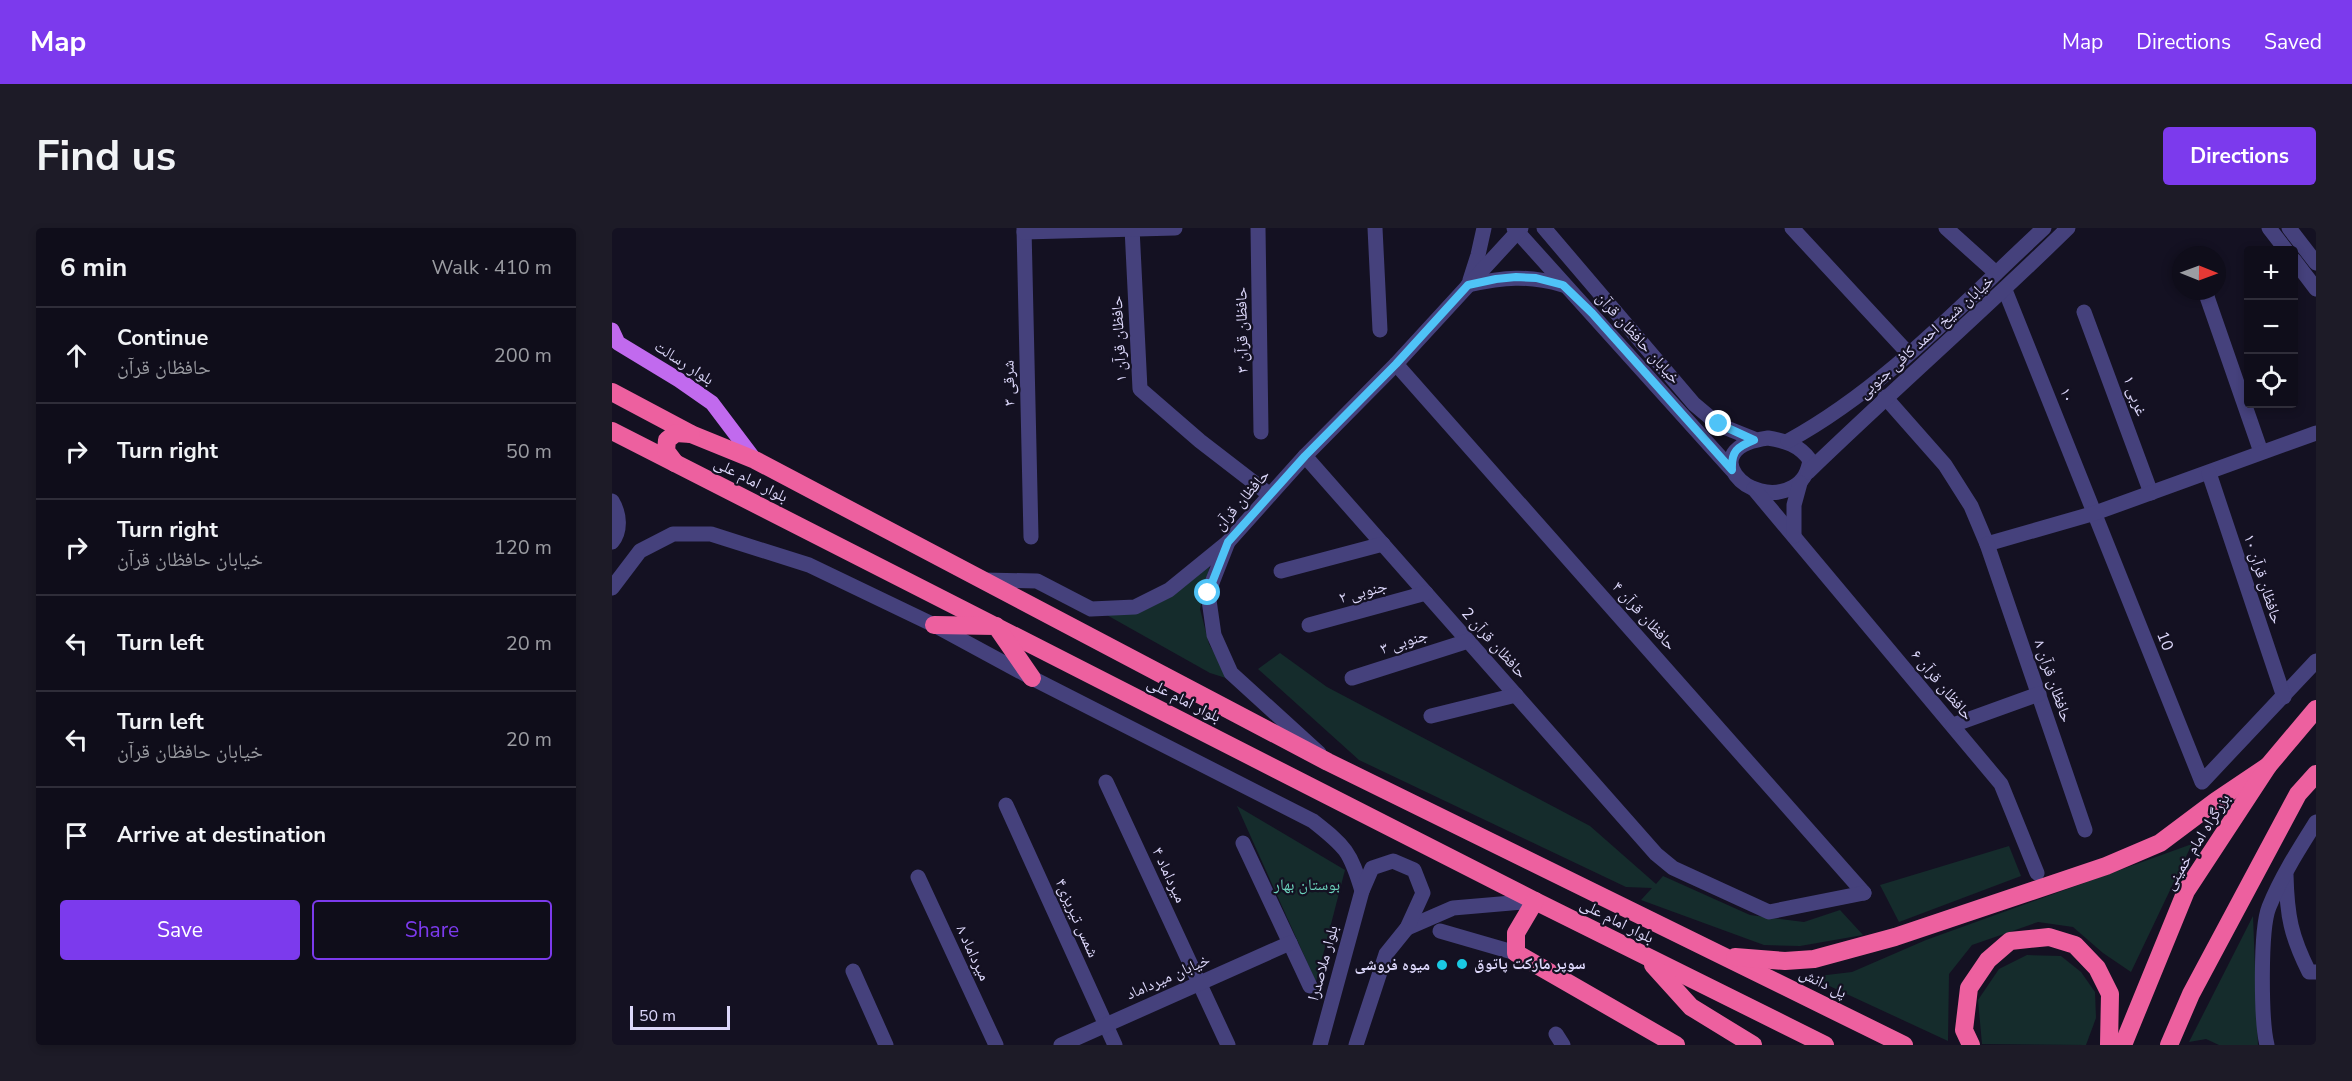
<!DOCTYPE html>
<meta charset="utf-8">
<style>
:root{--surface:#0f0d1a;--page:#1d1b27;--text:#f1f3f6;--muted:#9b9ca2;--line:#2f2d39;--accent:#7c3aed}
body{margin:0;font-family:"Nunito Sans","Noto Naskh Arabic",sans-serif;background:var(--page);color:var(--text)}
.controls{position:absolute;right:18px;top:18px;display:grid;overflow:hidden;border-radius:6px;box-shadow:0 3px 9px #0003}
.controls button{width:54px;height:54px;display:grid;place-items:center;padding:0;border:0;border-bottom:2px solid var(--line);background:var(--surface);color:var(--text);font:30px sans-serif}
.compass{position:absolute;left:1560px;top:18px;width:54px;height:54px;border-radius:50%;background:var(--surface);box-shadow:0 3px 9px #0003;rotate:91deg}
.scale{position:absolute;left:18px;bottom:15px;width:100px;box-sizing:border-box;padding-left:6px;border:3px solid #dcd7fa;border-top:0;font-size:16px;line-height:21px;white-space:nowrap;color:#dcd7fa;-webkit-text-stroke:4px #141122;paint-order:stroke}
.stop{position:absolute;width:18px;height:18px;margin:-14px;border:4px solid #4fc3f7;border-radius:50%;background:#fff}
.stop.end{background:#4fc3f7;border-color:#fff;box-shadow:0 2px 6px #0008}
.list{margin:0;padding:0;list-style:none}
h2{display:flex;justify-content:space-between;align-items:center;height:78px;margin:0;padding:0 24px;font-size:26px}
h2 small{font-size:20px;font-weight:400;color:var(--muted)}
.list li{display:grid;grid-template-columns:39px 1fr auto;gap:18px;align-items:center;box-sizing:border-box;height:96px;padding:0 24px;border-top:2px solid var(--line)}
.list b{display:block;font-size:22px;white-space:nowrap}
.list p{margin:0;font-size:20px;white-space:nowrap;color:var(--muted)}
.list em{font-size:20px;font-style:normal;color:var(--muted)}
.actions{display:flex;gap:12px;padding:18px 24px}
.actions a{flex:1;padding:14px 0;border:2px solid var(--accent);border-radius:6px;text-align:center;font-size:21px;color:var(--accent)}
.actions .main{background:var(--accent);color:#fff}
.icon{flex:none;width:33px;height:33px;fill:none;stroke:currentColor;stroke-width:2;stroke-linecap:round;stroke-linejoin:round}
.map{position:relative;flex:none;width:1704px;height:817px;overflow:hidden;border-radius:6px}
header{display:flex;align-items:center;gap:36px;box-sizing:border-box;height:84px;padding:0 30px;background:var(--accent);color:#fff}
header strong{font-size:28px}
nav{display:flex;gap:33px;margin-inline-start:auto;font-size:21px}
.intro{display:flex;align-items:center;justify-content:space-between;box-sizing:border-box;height:144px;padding:0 36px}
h1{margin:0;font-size:42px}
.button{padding:15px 27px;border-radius:6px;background:var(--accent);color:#fff;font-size:21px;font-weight:700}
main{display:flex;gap:36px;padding:0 36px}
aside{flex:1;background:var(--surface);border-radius:6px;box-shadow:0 3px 9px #0003}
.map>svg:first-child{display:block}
.green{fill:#152c2c}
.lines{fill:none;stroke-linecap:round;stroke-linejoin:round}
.minor{stroke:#45417c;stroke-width:15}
.major{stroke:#c16aee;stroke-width:15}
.highway{stroke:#ed609f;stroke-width:18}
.route{stroke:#4fc3f7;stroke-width:8}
.poi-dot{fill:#1ac9e3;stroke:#141122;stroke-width:2}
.labels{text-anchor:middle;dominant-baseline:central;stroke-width:4.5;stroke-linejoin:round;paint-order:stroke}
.street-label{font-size:16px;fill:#dcd7fa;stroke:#141122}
.park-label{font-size:16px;fill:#6bd2bb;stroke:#141122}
.poi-label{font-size:16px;font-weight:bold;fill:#dcd7fa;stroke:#141122;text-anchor:start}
</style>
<header>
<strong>Map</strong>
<nav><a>Map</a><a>Directions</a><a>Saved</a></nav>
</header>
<div class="intro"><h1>Find us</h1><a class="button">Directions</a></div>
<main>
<aside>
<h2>6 min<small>Walk · 410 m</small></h2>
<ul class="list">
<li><svg class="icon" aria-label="ahead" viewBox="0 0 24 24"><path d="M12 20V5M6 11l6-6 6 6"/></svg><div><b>Continue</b><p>حافظان قرآن</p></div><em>200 m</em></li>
<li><svg class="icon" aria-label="right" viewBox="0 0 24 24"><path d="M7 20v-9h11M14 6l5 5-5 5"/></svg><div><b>Turn right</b></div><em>50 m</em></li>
<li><svg class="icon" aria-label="right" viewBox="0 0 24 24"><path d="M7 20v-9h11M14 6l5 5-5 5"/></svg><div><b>Turn right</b><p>خیابان حافظان قرآن</p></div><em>120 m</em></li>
<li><svg class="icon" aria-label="left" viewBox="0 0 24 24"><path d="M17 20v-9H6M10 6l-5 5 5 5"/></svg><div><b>Turn left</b></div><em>20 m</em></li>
<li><svg class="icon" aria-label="left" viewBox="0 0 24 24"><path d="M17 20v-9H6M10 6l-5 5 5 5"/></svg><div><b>Turn left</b><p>خیابان حافظان قرآن</p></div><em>20 m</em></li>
<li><svg class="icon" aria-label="arrive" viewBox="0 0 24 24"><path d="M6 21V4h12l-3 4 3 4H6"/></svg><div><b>Arrive at destination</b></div></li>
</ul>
<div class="actions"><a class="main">Save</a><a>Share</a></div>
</aside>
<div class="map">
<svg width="1704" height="817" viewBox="0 0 1704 817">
<rect width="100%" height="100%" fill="#141122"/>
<!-- green -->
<g class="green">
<polygon points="598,336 588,381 597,416 617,451 598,445 493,386"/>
<polygon points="668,425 715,459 978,598 1044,656 1051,648 1138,687 1192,694 1228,682 1251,707 1188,718 1152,717 1029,672 1040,660 1014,659 747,532 646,441"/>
<polygon points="625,578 733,642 704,754"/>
<polygon points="1580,616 1519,744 1491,725 1461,699 1426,694 1360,717 1337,746 1336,813 1198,749 1240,744 1314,712"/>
<polygon points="1397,618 1409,648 1287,694 1268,657"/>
<polygon points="1641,688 1646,817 1607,817 1594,811 1577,814"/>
<polygon points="1415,727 1449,728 1469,744 1483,764 1484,790 1474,817 1370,816 1366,772 1387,741"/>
</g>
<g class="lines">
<!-- minor -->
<g class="minor">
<polyline points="412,0 419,309"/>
<polyline points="520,0 528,161 588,213 658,267"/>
<polyline points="646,0 649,204"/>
<polyline points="763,0 768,102"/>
<polyline points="902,0 1120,242"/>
<polyline points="932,0 1082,176 1107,197 1142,211"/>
<polyline points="1180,0 1296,125"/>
<polyline points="1334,0 1384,45"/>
<polyline points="1657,0 1674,22"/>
<polyline points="1677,0 1704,35"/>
<polyline points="412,4 563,0"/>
<polyline points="1682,32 1704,61"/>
<polyline points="858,52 866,27 872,0"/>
<path d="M856,57C892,49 916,47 951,57"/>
<polyline points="1393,62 1590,554 1704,433"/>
<polyline points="1593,63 1649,224"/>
<polyline points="1472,84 1539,265"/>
<polyline points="784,136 1252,665"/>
<polyline points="1273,169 1333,237 1359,278 1375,316 1483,285 1704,205"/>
<path d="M1156,210C1174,213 1187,217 1198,232C1196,244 1192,253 1181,259C1138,283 1080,220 1156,210Z"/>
<path d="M1176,213C1273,160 1351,75 1432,0"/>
<polyline points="693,228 1044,626 1061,640 1157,684 1252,665"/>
<path d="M1196,244C1282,161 1371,83 1456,0"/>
<polyline points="1597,245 1672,469"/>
<polyline points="1142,261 1389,556 1425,645"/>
<path d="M0,273C8,286 9,303 0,314"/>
<polyline points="1182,308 1182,277 1188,255"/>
<polyline points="1375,316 1473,602"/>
<polyline points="669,343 771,316"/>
<polyline points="371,352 425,353 479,381 523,379 557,362 616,314"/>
<path d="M0,360L28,323L61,306H99L197,337L322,397L420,450L701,593C734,619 738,623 750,663"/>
<polyline points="697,397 814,365"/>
<polyline points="740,450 856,413"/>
<polyline points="819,488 904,467"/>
<polyline points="1341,497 1427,466"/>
<polyline points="707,525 619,445 602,407 596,365 616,314 693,228 784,136 909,0"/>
<polyline points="494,554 616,817"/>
<polyline points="394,577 503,817"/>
<polyline points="631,615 698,758"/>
<path d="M1674,647C1675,688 1679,708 1697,744H1704"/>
<polyline points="306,649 384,817"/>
<polyline points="795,700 841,680 923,673"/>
<polyline points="828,703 904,725"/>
<polyline points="241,743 274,817"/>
<polyline points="944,806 951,817"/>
<polyline points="449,817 678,715"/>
<polyline points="708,817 750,663 760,640 781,633 802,642 811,665 795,700 774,726 744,817"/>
<path d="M1655,817C1649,793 1648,701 1657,679C1669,649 1687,621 1704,594"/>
</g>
<!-- major -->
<polyline class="major" points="0,102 6,115 67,152 100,175 143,232"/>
<!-- highway -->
<g class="highway">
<polyline points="0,164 79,206 143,232 716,534 1292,817"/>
<polyline points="0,203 923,673 1213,817"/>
<polyline points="63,235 54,223 55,212 64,205 79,206"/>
<polyline points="322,397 384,398 420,450"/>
<polyline points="923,673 904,705 904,725 1064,817"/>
<polyline points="1123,729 1173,733 1202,731 1283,709 1494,638 1548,615 1604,573 1656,538"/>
<polyline points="1041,737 1079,779 1141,817"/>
<polyline points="1359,817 1352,802 1357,760 1376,732 1398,713 1437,709 1463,717 1485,740 1498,766 1497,817"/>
<polyline points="1511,817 1574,663 1656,538 1704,481"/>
<polyline points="1557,817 1579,766 1686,566 1704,546"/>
</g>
</g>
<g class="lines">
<!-- route -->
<path class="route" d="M596,365L616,314L693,228L784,136L856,57L884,51L904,49L924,50L951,57L980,85L1120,242C1119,223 1125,219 1142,212L1107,196"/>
</g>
<!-- markers -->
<g class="poi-dot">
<circle cx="850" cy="736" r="6"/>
<circle cx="830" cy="737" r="6"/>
</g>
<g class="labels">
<!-- street labels -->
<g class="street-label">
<text transform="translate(630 102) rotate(-91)">حافظان قرآن ۳</text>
<text transform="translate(1314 109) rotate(-42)">خیابان شیخ احمد کافی جنوبی</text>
<text transform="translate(1026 110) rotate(48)">خیابان حافظان قرآن</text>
<text transform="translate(507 111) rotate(-93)">حافظان قرآن ۱</text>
<text transform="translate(72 135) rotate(33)">بلوار رسالت</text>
<text transform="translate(397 155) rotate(-91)">۳ شرقی</text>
<text transform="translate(1455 167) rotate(68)">۱۰</text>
<text transform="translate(1523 168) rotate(70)">۱ غربی</text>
<text transform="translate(139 252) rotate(27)">بلوار امام علی</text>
<text transform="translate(630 272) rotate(-49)">حافظان قرآن</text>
<text transform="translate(1651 351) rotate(72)">حافظان قرآن ۱۰</text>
<text transform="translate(751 364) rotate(-15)">جنوبی ۲</text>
<text transform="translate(1032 388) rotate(48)">حافظان قرآن ۴</text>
<text transform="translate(1553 413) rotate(68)">10</text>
<text transform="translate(792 414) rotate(-18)">جنوبی ۳</text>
<text transform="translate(882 415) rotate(48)">حافظان قرآن 2</text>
<text transform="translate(1441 453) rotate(71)">حافظان قرآن ۸</text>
<text transform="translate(1330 457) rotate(50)">حافظان قرآن ۶</text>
<text transform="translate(572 472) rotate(27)">بلوار امام علی</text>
<text transform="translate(1585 614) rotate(-58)">بزرگراه امام خمینی</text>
<text transform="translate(557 647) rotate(65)">میرداماد ۴</text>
<text transform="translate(465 690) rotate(66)">شمس تیریزی۴</text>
<text transform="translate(1005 693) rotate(27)">بلوار امام علی</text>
<text transform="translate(361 725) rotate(65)">میرداماد ۸</text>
<text transform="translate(711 735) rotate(-75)">بلوار ملاصدرا</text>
<text transform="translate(556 749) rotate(-24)">خیابان میرداماد</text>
<text transform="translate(1211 755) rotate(26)">پل دانش</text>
</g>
<!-- park labels -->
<g class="park-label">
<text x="695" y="657">بوستان بهار</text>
</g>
<!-- poi labels -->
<g class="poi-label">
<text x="862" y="736">سوپر مارکت پاتوق</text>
<text x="818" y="737" text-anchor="end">میوه فروشی</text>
</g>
</g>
</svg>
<div class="controls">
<button>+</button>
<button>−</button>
<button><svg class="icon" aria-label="locate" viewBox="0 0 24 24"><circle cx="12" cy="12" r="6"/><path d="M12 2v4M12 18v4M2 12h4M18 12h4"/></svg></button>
</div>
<svg class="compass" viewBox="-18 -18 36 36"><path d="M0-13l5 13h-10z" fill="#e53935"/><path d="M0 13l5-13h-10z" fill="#9b9ca2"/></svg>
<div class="scale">50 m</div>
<div class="stop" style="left:596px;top:365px"></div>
<div class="stop end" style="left:1107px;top:196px"></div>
</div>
</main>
